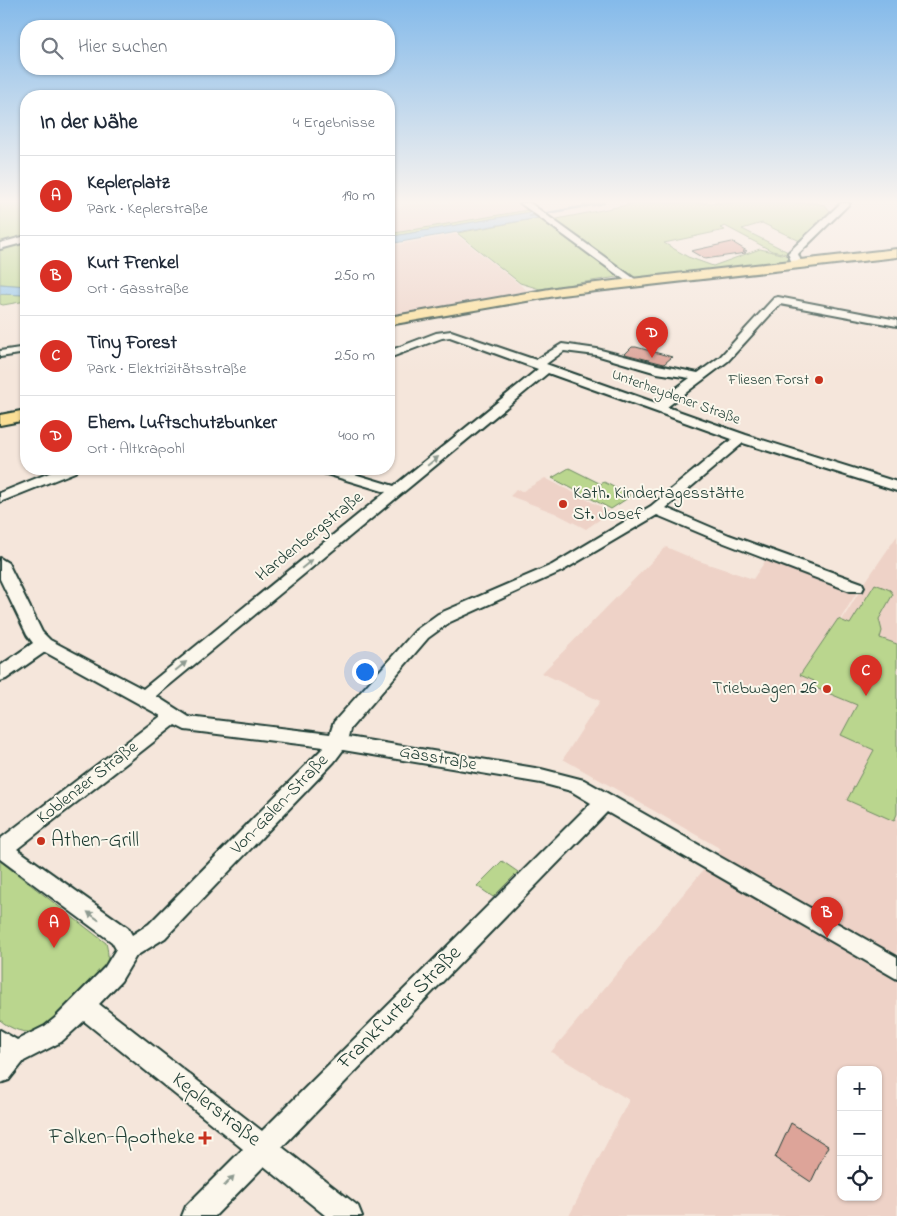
<!DOCTYPE html>
<html lang="de">
<meta charset="utf-8">
<style>
:root{--surface:#fff;--page:#f2f2f3;--text:#1f2937;--muted:#747a83;--line:#e0e1e3;--accent:#d93025}
body{margin:0;font-family:"Indie Flower",sans-serif;background:var(--page);color:var(--text)}
.controls{position:absolute;right:15px;bottom:15px;display:grid;overflow:hidden;border-radius:10px;box-shadow:0 1px 4px #0004}
.controls button{width:45px;height:45px;display:grid;place-items:center;padding:0;border:0;border-bottom:1px solid var(--line);background:var(--surface);color:var(--text);font:25px sans-serif}
.you{position:absolute;left:364px;top:671px;width:18px;height:18px;margin:-12px;border:4px solid #fff;border-radius:50%;background:#1a73e8;box-shadow:0 0 0 8px #1a73e833}
.badge{display:grid;place-items:center;width:32px;height:32px;border-radius:50%;background:var(--accent);color:#fff;font-size:16px;font-weight:700}
.pin{position:absolute;translate:-50% -41px;filter:drop-shadow(0 1px 2px #0008)}
.pin::after{content:'';position:absolute;top:26px;width:18px;height:15px;background:inherit;clip-path:polygon(0 0,100% 0,50% 100%)}
.list{margin:0;padding:0;list-style:none}
h2{display:flex;justify-content:space-between;align-items:center;height:65px;margin:0;padding:0 20px;font-size:21px}
h2 small{font-size:16px;font-weight:400;color:var(--muted)}
.list li{display:grid;grid-template-columns:32px 1fr auto;gap:15px;align-items:center;box-sizing:border-box;height:80px;padding:0 20px;border-top:1px solid var(--line)}
.list b{display:block;font-size:19px;white-space:nowrap}
.list p{margin:0;font-size:16px;white-space:nowrap;color:var(--muted)}
.list em{font-size:16px;font-style:normal;color:var(--muted)}
.icon{flex:none;width:28px;height:28px;fill:none;stroke:currentColor;stroke-width:2;stroke-linecap:round;stroke-linejoin:round}
.map{position:relative;flex:none;width:897px;height:1216px;overflow:hidden}
.search{position:absolute;background:var(--surface);box-shadow:0 1px 4px #0004;left:20px;top:20px;width:375px;height:55px;display:flex;align-items:center;gap:12px;box-sizing:border-box;padding:0 18px;border-radius:20px;color:var(--muted);font-size:19px}
.panel{position:absolute;background:var(--surface);box-shadow:0 1px 4px #0004;left:20px;top:90px;width:375px;height:385px;border-radius:20px}
.map>svg:first-child{display:block}
.built{fill:#eed2c7;fill-rule:evenodd}
.green{fill:#bad68e;stroke:#6c8a61}
.water{fill:#8ec4ec;stroke:#628ea2}
.lines{fill:none;stroke-linecap:round;stroke-linejoin:round}
.stream{stroke:#628ea2;stroke-width:2.5}
.building{fill:#dda499;stroke:#1f3d34}
.minor-casing{stroke:#1f3d34;stroke-width:4}
.major-casing{stroke:#1f3d34;stroke-width:4}
.minor{fill:#fbf7ec;fill-rule:evenodd}
.major{fill:#fbdf96;fill-rule:evenodd}
.oneway{fill:#8d9a90}
.poi-dot{fill:#c8321e;stroke:#fbf7ec;stroke-width:2}
.labels{text-anchor:middle;dominant-baseline:central;stroke-width:4;stroke-linejoin:round;paint-order:stroke}
.far-poi-label{font-size:15px;fill:#1f3d34;stroke:#fbf7ec;text-anchor:end}
.far-street-label{font-size:15px;fill:#1f3d34;stroke:#fbf7ec}
.poi-label{font-size:18px;fill:#1f3d34;stroke:#fbf7ec;text-anchor:start}
.street-label{font-size:18px;fill:#1f3d34;stroke:#fbf7ec}
.near-poi-label{font-size:21px;fill:#1f3d34;stroke:#fbf7ec;text-anchor:start}
.near-street-label{font-size:21px;fill:#1f3d34;stroke:#fbf7ec}
</style>
<div class="map">
<svg width="897" height="1216" viewBox="0 0 897 1216">
<rect width="100%" height="100%" fill="#f5e6db"/>
<filter id="ink" filterUnits="userSpaceOnUse"><feTurbulence type="fractalNoise" baseFrequency=".02" numOctaves="2"/><feDisplacementMap in="SourceGraphic" scale="10" xChannelSelector="R" yChannelSelector="G"/><feConvolveMatrix kernelMatrix="1 2 1 2 8 2 1 2 1" color-interpolation-filters="sRGB"/></filter>
<g filter="url(#ink)">
<!-- built -->
<g class="built">
<polygon points="422,203 518,203 528,210 389,234 389,208"/>
<polygon points="456,234 528,291 389,317 389,246"/>
<polygon points="545,478 611,512 586,529 555,513 510,496 516,490 523,491"/>
<polygon points="897,536 897,713 808,676 864,584"/>
<path d="M666,547L699,561L753,579L770,554L860,587L805,677L897,715V1216H569L629,1100L551,1052L721,849L563,759L600,701L542,673ZM841,1070H878V1197H841Z"/>
</g>
<!-- green -->
<g class="green">
<polygon points="0,203 26,203 26,236 0,243"/>
<polygon points="637,203 816,203 825,205 830,211 800,241 762,223 742,229 790,253 788,254 772,251 725,226 720,228 725,230 664,243 688,257 713,266 760,249 790,256 790,262 637,282 552,220"/>
<polygon points="528,210 531,212 389,237 389,234"/>
<polygon points="538,218 624,276 540,289 520,283 457,233"/>
<polygon points="26,243 26,286 0,284 0,249"/>
<polygon points="0,294 26,295 26,301 3,305 0,304"/>
<polygon points="569,468 601,484 604,482 631,496 611,509 552,478"/>
<polygon points="875,584 890,590 893,594 879,619 882,631 880,638 897,644 897,814 894,821 847,800 874,750 841,735 857,705 811,686 814,681 800,675 838,619 850,624"/>
<path d="M0,861L106,943C108,951 109,957 106,965C99,980 55,1026 40,1031C26,1035 10,1029 0,1020Z"/>
<polygon points="502,861 518,872 493,897 477,886"/>
</g>
<!-- water -->
<g class="water">
<polygon points="531,212 538,218 389,244 389,237"/>
<polygon points="0,284 26,286 26,295 0,294"/>
</g>
<g class="lines">
<!-- stream -->
<polyline class="stream" points="530,216 604,203"/>
</g>
<!-- building -->
<g class="building">
<polygon points="732,242 747,251 743,251 746,253 705,259 691,251"/>
<polygon points="632,347 636,347 672,357 664,364 625,354"/>
<polygon points="791,1123 828,1146 811,1182 775,1158"/>
</g>
<g class="lines">
<!-- minor casing -->
<g class="minor-casing">
<g id="minor">
<polygon points="520,203 530,203 639,282 638,284 630,284"/>
<polygon points="841,203 850,203 798,254 802,264 801,266 793,266 788,253 790,251"/>
<polygon points="26,236 26,242 0,249 0,243"/>
<path d="M778,297L897,320V326L780,304L728,361L667,407L746,435L897,482V491L743,443L666,508L729,535L862,583L864,587L862,591H850L719,541L657,515L562,571L450,622L428,638L350,729L348,737L541,769L584,780L897,957V979L607,812L282,1147L358,1206L362,1216H326L264,1166L215,1216H182L186,1206L243,1149L84,1021L61,1042L24,1061L9,1080L0,1083V1030L17,1040L45,1026L55,1018L105,967L116,949L112,942L0,859V839L161,716L45,652L6,679L0,681V666L33,643L27,635L0,579V558L8,563L42,632L50,640L143,689L386,492L320,472L318,469H338L394,486L538,369L450,337L442,338L389,358V351L436,333L451,331L536,360L562,344L597,349L658,365L698,373L720,357L774,298ZM564,351L596,355L657,373L690,378L656,403L546,364ZM548,373L732,439L651,506L552,565L438,614L416,630L334,722L330,734L189,717L156,696ZM175,725L185,730L324,747L149,924L132,935L128,928L17,849ZM343,750L541,783L571,791L591,803L262,1131L99,1004L121,981L136,956L165,938L334,762Z"/>
<polygon points="26,347 26,353 0,357 0,351"/>
<polygon points="59,469 77,469 75,472 0,502 0,493"/>
</g>
</g>
<!-- major casing -->
<g class="major-casing">
<g id="major">
<polygon points="897,249 897,257 561,295 389,325 389,317 561,287"/>
<polygon points="26,410 26,420 0,425 0,415"/>
</g>
</g>
<!-- minor -->
<use href="#minor" class="minor"/>
<!-- major -->
<use href="#major" class="major"/>
</g>
<!-- one-way arrows -->
<defs><path id="oneway-solid" d="M-6-.8H1V-3.2L6.5 0L1 3.2V.8H-6Z" transform="scale(1.25)"/></defs>
<g class="oneway">
<use href="#oneway-solid" transform="translate(433 461) rotate(-39)"/>
<use href="#oneway-solid" transform="translate(307 564) rotate(-39)"/>
<use href="#oneway-solid" transform="translate(181 666) rotate(-39)"/>
<use href="#oneway-solid" transform="translate(93 916) rotate(-144)"/>
<use href="#oneway-solid" transform="translate(229 1181) rotate(-46)"/>
</g>
</g>
<!-- sky -->
<linearGradient id="sky" x2="0" y2="1"><stop stop-color="#84baea"/><stop offset="0.54" stop-color="#faf4ef"/><stop offset="1" stop-color="#faf4ef" stop-opacity="0"/></linearGradient>
<rect width="897" height="373" fill="url(#sky)"/>
<!-- markers -->
<g class="poi-dot">
<circle cx="819" cy="380" r="5"/>
<circle cx="563" cy="504" r="5"/>
<circle cx="827" cy="689" r="5"/>
<circle cx="41" cy="841" r="5"/>
<path d="M202.5 1130.5h5v5h5v5h-5v5h-5v-5h-5v-5h5z"/>
</g>
<g class="labels">
<!-- far-poi labels -->
<g class="far-poi-label">
<text x="809" y="380">Fliesen Forst</text>
</g>
<!-- far-street labels -->
<g class="far-street-label">
<text transform="translate(676 397) rotate(20)">Unterheydener Straße</text>
</g>
<!-- poi labels -->
<g class="poi-label">
<text x="573" y="494">Kath. Kindertagesstätte<tspan x="573" dy="21">St. Josef</tspan></text>
<text x="817" y="689" text-anchor="end">Triebwagen 26</text>
</g>
<!-- street labels -->
<g class="street-label">
<text transform="translate(310 537) rotate(-39)">Hardenbergstraße</text>
<text transform="translate(438 759) rotate(10)">Gasstraße</text>
<text transform="translate(88 783) rotate(-38)">Koblenzer Straße</text>
<text transform="translate(280 805) rotate(-46)">Von-Galen-Straße</text>
</g>
<!-- near-poi labels -->
<g class="near-poi-label">
<text x="51" y="841">Athen-Grill</text>
<text x="195" y="1138" text-anchor="end">Falken-Apotheke</text>
</g>
<!-- near-street labels -->
<g class="near-street-label">
<text transform="translate(400 1008) rotate(-45)">Frankfurter Straße</text>
<text transform="translate(216 1110) rotate(38)">Keplerstraße</text>
</g>
</g>
</svg>
<div class="controls">
<button>+</button>
<button>−</button>
<button><svg class="icon" aria-label="locate" viewBox="0 0 24 24"><circle cx="12" cy="12" r="6"/><path d="M12 2v4M12 18v4M2 12h4M18 12h4"/></svg></button>
</div>
<div class="you"></div>
<div class="pin badge" style="left:54px;top:948px">A</div>
<div class="pin badge" style="left:827px;top:938px">B</div>
<div class="pin badge" style="left:866px;top:696px">C</div>
<div class="pin badge" style="left:652px;top:358px">D</div>
<div class="search"><svg class="icon" aria-label="search" viewBox="0 0 24 24"><circle cx="10" cy="10" r="6"/><path d="M15 15l6 6"/></svg>Hier suchen</div>
<section class="panel">
<h2>In der Nähe<small>4 Ergebnisse</small></h2>
<ul class="list">
<li><span class="badge">A</span><div><b>Keplerplatz</b><p>Park · Keplerstraße</p></div><em>190 m</em></li>
<li><span class="badge">B</span><div><b>Kurt Frenkel</b><p>Ort · Gasstraße</p></div><em>250 m</em></li>
<li><span class="badge">C</span><div><b>Tiny Forest</b><p>Park · Elektrizitätsstraße</p></div><em>250 m</em></li>
<li><span class="badge">D</span><div><b>Ehem. Luftschutzbunker</b><p>Ort · Altkrapohl</p></div><em>400 m</em></li>
</ul>
</section>
</div>
